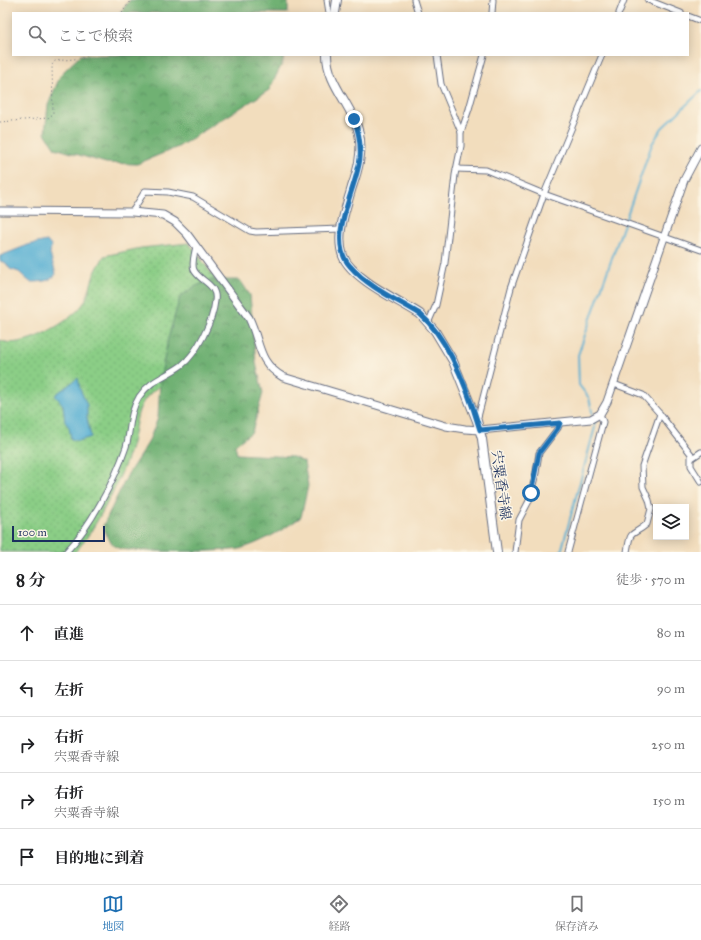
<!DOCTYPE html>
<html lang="ja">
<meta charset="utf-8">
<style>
:root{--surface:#fff;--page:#f2f2f2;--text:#202124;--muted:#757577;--line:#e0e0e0;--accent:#1f6fb2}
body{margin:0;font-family:"IM FELL Great Primer","Noto Serif JP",serif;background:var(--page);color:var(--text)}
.controls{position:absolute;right:12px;bottom:12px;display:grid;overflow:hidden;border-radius:0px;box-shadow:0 2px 10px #0003}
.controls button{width:36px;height:36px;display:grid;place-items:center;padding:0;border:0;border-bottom:1px solid var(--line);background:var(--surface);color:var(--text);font:20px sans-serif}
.scale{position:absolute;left:12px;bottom:10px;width:93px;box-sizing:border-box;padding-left:4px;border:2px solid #1b2f5e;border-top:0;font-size:11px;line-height:14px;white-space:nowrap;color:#1b2f5e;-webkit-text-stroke:3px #fcf5e5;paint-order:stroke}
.stop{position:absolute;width:12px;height:12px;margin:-9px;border:3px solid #1f6fb2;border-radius:50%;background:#fff}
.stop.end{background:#1f6fb2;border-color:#fff;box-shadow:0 1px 4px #0008}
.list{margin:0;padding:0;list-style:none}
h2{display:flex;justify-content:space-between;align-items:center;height:52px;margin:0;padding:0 16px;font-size:17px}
h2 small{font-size:13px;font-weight:400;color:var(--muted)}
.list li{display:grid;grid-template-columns:26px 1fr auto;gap:12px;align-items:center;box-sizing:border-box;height:56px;padding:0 16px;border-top:1px solid var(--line)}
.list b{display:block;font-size:15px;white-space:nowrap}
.list p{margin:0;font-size:13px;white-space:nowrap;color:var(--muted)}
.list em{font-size:13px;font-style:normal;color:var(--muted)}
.icon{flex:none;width:22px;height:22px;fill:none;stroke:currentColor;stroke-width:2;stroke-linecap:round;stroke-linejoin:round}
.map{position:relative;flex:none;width:701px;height:552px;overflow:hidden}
.search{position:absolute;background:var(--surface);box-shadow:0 2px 10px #0003;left:12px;right:12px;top:12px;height:44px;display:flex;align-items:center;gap:10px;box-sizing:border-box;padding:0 14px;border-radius:0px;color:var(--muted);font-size:15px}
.sheet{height:332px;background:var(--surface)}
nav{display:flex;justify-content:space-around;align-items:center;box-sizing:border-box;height:56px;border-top:1px solid var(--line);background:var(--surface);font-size:11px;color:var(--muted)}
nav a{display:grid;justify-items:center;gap:2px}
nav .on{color:var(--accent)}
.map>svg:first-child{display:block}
.grass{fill:url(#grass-dots);stroke:#537e72}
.forest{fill:url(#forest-crowns);stroke:#467068}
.water{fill:#55afd3;stroke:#386f98}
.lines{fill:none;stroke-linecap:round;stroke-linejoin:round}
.stream{stroke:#55afd3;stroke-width:2}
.street-casing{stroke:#666c7f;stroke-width:7}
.secondary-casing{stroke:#666c7f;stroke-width:9}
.primary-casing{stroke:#666c7f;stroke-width:10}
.path{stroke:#666c7f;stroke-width:1;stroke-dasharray:1 3;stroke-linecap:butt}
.street{stroke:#fff;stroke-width:5}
.secondary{stroke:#fff;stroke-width:7}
.primary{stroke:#fff;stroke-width:8}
.route{stroke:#1f6fb2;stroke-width:5}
.labels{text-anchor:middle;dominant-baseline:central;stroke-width:3;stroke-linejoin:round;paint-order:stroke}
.street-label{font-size:14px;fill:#1b2f5e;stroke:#fcf5e5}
</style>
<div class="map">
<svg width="701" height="552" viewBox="0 0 701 552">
<defs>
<pattern id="grass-dots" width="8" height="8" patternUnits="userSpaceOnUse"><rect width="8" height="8" fill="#8bce86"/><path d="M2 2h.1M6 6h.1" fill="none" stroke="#77b176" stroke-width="1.8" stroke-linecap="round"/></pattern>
<pattern id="forest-crowns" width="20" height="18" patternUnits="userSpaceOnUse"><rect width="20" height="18" fill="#70b173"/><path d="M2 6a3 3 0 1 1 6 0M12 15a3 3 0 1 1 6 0" fill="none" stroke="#5b9062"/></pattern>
</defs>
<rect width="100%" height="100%" fill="#fcf5e5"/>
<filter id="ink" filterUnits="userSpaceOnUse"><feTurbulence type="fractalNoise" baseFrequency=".025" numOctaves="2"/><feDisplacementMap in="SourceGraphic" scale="8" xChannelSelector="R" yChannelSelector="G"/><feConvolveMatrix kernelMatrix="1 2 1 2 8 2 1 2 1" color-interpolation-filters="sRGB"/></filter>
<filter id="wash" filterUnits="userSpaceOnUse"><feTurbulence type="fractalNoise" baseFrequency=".012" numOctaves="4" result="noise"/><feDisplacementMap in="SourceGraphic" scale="16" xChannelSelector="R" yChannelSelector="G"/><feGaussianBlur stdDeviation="0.9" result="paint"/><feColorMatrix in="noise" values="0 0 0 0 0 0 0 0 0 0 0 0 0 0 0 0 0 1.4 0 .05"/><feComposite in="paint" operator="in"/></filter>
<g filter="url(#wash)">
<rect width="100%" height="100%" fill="#f2ddbd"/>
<!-- grass -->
<path class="grass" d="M189,243L220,285L164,383C130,404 140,422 129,453C121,478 94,533 75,552H0V340C20,352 75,320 85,301C89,293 91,283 94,275C97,268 101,262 104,256L141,248Z"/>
<!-- forest -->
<g class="forest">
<polygon points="130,0 288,0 288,13 120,13"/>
<polygon points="81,55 284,55 283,62 269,90 178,147 137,164 106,163 55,148 45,133 48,105 61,74"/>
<path d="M210,280H240L250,295L256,363L263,393L252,432L235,445L237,454L293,457L304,462L308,486L301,517C283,530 261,543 239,549C220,552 140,552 121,549C110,546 107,535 103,526L128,474L148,443L158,418L160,380L168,339L180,297L194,287Z"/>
</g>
<!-- water -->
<g class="water">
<path d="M47,241L51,246L50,254L56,274C51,282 39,282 30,282L19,272L10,269L6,263L0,261V256L28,245Z"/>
<polygon points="78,378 80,389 87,405 87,418 91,437 78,441 71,439 69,427 65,422 63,405 55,395"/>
</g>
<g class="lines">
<!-- stream -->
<g class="stream">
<polyline points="593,416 589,398 579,385 578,355 652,144 662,128 701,91"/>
<polyline points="561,552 595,427 594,420"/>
</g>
</g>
</g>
<g filter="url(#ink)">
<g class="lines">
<!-- street casing -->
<g class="street-casing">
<g id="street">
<polyline points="327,0 329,13"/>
<polyline points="414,0 418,13"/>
<polyline points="648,0 681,13"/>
<polyline points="492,13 493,0"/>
<polyline points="619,13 624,0"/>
<polyline points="688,16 701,21"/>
<polyline points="461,132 469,109 484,55"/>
<polyline points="456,169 486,170 544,194 701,250"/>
<polyline points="132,212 145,191 168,192 193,197 250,231 256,232 341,229"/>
<polyline points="429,321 436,305 445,263 455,175 461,146 461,132 441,84 437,55"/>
<path d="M614,384L643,395L660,414L642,466L643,487L649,500L651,509L647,524C631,538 631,527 627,552"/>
<polyline points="660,414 691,454 691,466 701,482"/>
<polyline points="477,421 511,288 544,194 602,55"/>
<polyline points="692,458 701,452"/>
<path d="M66,552C90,527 115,480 126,447C131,430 129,413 139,397C151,379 166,377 182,365C197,353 213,321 215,301C218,284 199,281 194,270C191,263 195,253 196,246"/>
<polyline points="515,552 519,520 529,501 536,473 539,453 558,428 560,423"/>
<polyline points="568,552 603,422 600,414"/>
</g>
</g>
<!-- secondary casing -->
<g class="secondary-casing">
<path id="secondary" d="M0,211L132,212L163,215L175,222L187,234L249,318C261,343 257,362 283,377L446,426L465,429L480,430L591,419L600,414L607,402L684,180L701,148"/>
</g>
<!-- primary casing -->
<g class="primary-casing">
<g id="primary">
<polyline points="335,13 337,0"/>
<path d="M327,55C327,84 353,106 359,133C363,152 358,170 352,187C348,201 343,215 341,229C340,237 340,248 343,256C352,279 400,301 420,314L435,331L453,361L477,421L482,439L497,552"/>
</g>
</g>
<!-- path -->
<g class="path">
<polyline points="122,13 131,0"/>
<polyline points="0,122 48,118 53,114 52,65 55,61 83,58 89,55"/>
</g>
<!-- street -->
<use href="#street" class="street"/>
<!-- secondary -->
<use href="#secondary" class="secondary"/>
<!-- primary -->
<use href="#primary" class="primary"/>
</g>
</g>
<g class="lines" filter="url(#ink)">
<!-- route -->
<path class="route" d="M354,119C359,132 361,144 360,158C357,189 325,239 350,266C368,287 397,300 420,314C450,340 469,393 480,430L560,423L558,428L539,453L531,493"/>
</g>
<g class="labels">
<!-- street labels -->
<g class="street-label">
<text transform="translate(501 485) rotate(82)">宍粟香寺線</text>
</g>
</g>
</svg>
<div class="controls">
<button><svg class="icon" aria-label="layers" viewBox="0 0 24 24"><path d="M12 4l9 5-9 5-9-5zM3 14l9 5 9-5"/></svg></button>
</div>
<div class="scale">100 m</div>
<div class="stop" style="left:531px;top:493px"></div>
<div class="stop end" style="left:354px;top:119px"></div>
<div class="search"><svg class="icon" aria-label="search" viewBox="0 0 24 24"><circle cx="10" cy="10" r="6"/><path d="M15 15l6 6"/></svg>ここで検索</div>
</div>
<section class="sheet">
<h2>8 分<small>徒歩 · 570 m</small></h2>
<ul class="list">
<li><svg class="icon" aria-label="ahead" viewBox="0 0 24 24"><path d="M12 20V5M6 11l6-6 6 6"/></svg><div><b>直進</b></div><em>80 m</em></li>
<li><svg class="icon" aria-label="left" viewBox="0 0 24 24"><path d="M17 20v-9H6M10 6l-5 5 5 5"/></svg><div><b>左折</b></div><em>90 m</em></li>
<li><svg class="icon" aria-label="right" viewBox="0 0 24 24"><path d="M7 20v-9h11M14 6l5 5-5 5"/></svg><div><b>右折</b><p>宍粟香寺線</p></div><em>250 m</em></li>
<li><svg class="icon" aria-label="right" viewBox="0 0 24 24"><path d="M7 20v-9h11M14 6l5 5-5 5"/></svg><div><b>右折</b><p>宍粟香寺線</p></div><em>150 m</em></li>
<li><svg class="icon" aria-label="arrive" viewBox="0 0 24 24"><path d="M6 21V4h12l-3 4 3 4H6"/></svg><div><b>目的地に到着</b></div></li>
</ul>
</section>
<nav>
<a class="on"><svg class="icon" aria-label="map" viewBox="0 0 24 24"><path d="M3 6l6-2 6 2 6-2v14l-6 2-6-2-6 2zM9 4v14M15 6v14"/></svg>地図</a>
<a><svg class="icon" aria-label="directions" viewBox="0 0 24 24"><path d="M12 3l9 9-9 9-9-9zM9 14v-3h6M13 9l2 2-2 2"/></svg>経路</a>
<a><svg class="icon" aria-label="saved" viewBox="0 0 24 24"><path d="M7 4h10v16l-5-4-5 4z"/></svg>保存済み</a>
</nav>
